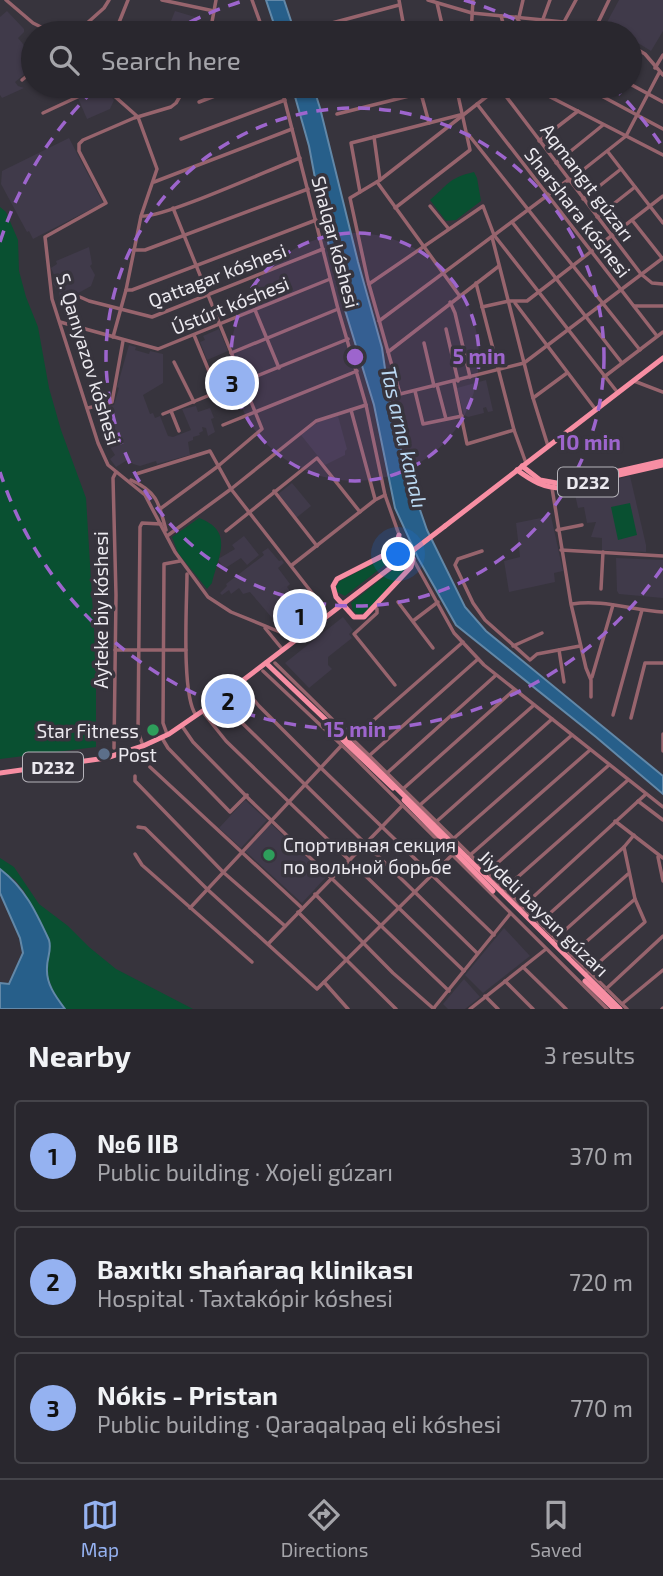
<!DOCTYPE html>
<meta charset="utf-8">
<style>
:root{--surface:#29272e;--page:#35333a;--text:#f1f3f6;--muted:#a5a5aa;--line:#45444a;--accent:#95b2f1}
body{margin:0;font-family:"Exo 2",sans-serif;background:var(--page);color:var(--text)}
.you{position:absolute;left:399px;top:555px;width:24px;height:24px;margin:-18px;border:5px solid #fff;border-radius:50%;background:#1a73e8;box-shadow:0 0 0 10px #1a73e833}
.badge{display:grid;place-items:center;width:46px;height:46px;border-radius:50%;background:var(--accent);color:#111;font-size:23px;font-weight:700}
.pin{position:absolute;translate:-50% -50%;border:4px solid #fff;box-shadow:0 2px 7px #0006}
.list{margin:0;padding:0;list-style:none}
h2{display:flex;justify-content:space-between;align-items:center;height:91px;margin:0;padding:0 28px;font-size:30px}
h2 small{font-size:23px;font-weight:400;color:var(--muted)}
.list li{display:grid;grid-template-columns:46px 1fr auto;gap:21px;align-items:center;box-sizing:border-box;height:112px;margin:0 14px 14px;padding:0 14px;border:2px solid var(--line);border-radius:7px}
.list b{display:block;font-size:26px;white-space:nowrap}
.list p{margin:0;font-size:23px;white-space:nowrap;color:var(--muted)}
.list em{font-size:23px;font-style:normal;color:var(--muted)}
.icon{flex:none;width:38px;height:38px;fill:none;stroke:currentColor;stroke-width:2;stroke-linecap:round;stroke-linejoin:round}
.map{position:relative;flex:none;width:663px;height:1009px;overflow:hidden}
.search{position:absolute;background:var(--surface);box-shadow:0 2px 5px #0004;left:21px;right:21px;top:21px;height:77px;display:flex;align-items:center;gap:18px;box-sizing:border-box;padding:0 24px;border-radius:38px;color:var(--muted);font-size:26px}
.sheet{height:469px;background:var(--surface)}
nav{display:flex;justify-content:space-around;align-items:center;box-sizing:border-box;height:98px;border-top:2px solid var(--line);background:var(--surface);font-size:19px;color:var(--muted)}
nav a{display:grid;justify-items:center;gap:4px}
nav .on{color:var(--accent)}
.map>svg:first-child{display:block}
.built{fill:#403a4a}
.green{fill:#095031}
.water{fill:#275f8a;stroke:#6288a8;stroke-width:2}
.lines{fill:none;stroke-linecap:round;stroke-linejoin:round}
.minor{stroke:#97646d;stroke-width:3.5}
.major{stroke:#f78ea3;stroke-width:5}
.major-bridge{stroke:#f78ea3;stroke-width:5}
.ring{fill:none;stroke:#9d65cd;stroke-width:3.5;stroke-dasharray:12 9}
.leisure-dot{fill:#2e9e5b;stroke:#37343d;stroke-width:2.5}
.service-dot{fill:#5c6f8a;stroke:#37343d;stroke-width:2.5}
.labels{text-anchor:middle;dominant-baseline:central;stroke-width:7;stroke-linejoin:round;paint-order:stroke}
.shield{fill:#37343d;stroke:#b5b3ba;stroke-width:2}
.shield-label{font-size:18px;font-weight:bold;fill:#ebe9ef}
.street-label{font-size:19px;fill:#ebe9ef;stroke:#37343d}
.poi-label{font-size:19px;fill:#ebe9ef;stroke:#37343d;text-anchor:start}
.water-label{font-size:21px;font-style:italic;fill:#bad8f2;stroke:#37343d}
.centre{fill:#9d65cd;stroke:#37343d;stroke-width:3.5}
.ring-label{font-size:21px;text-anchor:middle;font-weight:bold;fill:#9d65cd;stroke:#37343d;stroke-width:7;stroke-linejoin:round;paint-order:stroke}
</style>
<div class="map">
<svg width="663" height="1009" viewBox="0 0 663 1009">
<rect width="100%" height="100%" fill="#37343d"/>
<!-- built -->
<g class="built">
<polygon points="619,0 663,0 663,31 651,51 630,38 630,33 622,33 606,24"/>
<polygon points="7,11 24,29 24,32 18,38 33,56 33,67 15,82 18,86 24,88 2,98 0,95 0,17"/>
<polygon points="175,11 195,17 193,33 158,33 162,23 169,26"/>
<polygon points="101,87 114,100 110,109 87,119 78,98"/>
<polygon points="69,138 103,203 33,239 29,231 27,232 1,184 2,171"/>
<polygon points="89,247 92,264 90,266 95,275 91,286 64,301 60,298 59,292 53,284 55,277 51,268 57,264 56,261"/>
<polygon points="219,329 228,351 207,360 200,342 205,340 203,336"/>
<polygon points="129,345 136,347 135,350 149,354 150,351 163,354 163,383 143,395 150,414 153,413 155,418 160,416 168,436 173,437 191,430 182,409 196,406 198,412 210,408 214,418 211,419 215,432 208,436 206,428 202,427 203,431 199,433 200,435 193,437 193,440 188,442 190,455 157,464 156,461 140,466 133,464 129,459 116,467 110,459 115,455 110,447 98,409 114,405 119,388 117,387"/>
<polygon points="486,380 493,411 488,412 486,407 483,408 484,413 468,417 464,415 457,388"/>
<polygon points="338,416 347,449 345,451 345,455 325,465 301,435 318,422"/>
<polygon points="630,476 646,545 646,552 602,550 602,538 591,537 596,522 587,523 584,507 578,508 574,490"/>
<polygon points="292,483 311,506 296,518 277,495"/>
<polygon points="551,516 563,571 554,573 555,582 509,592 504,561 520,557 516,523"/>
<polygon points="244,536 259,555 247,565 241,558 224,569 218,559 235,549 232,545"/>
<polygon points="268,548 279,561 282,560 284,563 278,568 290,584 287,587 292,594 282,603 290,613 279,615 273,619 250,592 243,594 239,588 231,594 229,590 222,595 220,593 227,586 226,584 264,555 262,552"/>
<polygon points="616,558 663,560 663,598 619,594 617,591"/>
<polygon points="343,617 353,630 349,634 352,638 328,657 328,665 332,669 309,688 285,663"/>
<polygon points="245,800 267,820 241,848 219,828"/>
<polygon points="270,823 327,876 302,903 245,851"/>
<polygon points="504,928 530,956 483,993 465,975"/>
<polygon points="464,979 480,997 465,1009 448,1009 443,1004"/>
</g>
<!-- green -->
<g class="green">
<path d="M474,172L477,178L481,201L456,220L446,221L430,200C448,185 448,178 474,172Z"/>
<polygon points="0,207 6,212 18,240 19,271 26,297 38,327 49,388 61,430 86,498 96,663 96,747 0,759"/>
<polygon points="630,503 637,535 618,540 611,507"/>
<path d="M199,518C234,531 219,555 212,583L207,589L178,553L172,537Z"/>
<polygon points="403,551 345,596 337,592 336,587 340,581 396,552"/>
<polygon points="408,558 407,567 366,612 358,615 353,611 351,603"/>
<polygon points="0,858 14,867 39,904 68,926 89,947 116,969 193,1009 65,1009 53,991 47,974 49,940 24,891 15,880 0,869"/>
</g>
<!-- water -->
<g class="water">
<polygon points="266,0 284,0 295,33 277,33"/>
<polygon points="292,86 313,86 320,108 358,262 382,348 393,424 419,507 427,530 465,607 486,631 663,776 663,794 596,737 456,625 418,558 395,508 374,405 345,310 324,226 309,146"/>
<path d="M0,869C25,888 36,912 49,940C52,950 47,957 47,968C46,984 56,997 65,1009H0V983L9,984L23,953L20,938L0,893Z"/>
</g>
<g class="lines">
<!-- minor -->
<g class="minor">
<polyline points="6,0 33,23 53,33"/>
<polyline points="162,0 214,11"/>
<polyline points="252,0 264,33"/>
<polyline points="399,0 405,33"/>
<polyline points="428,0 472,13 564,22 580,30 595,29 606,33"/>
<polyline points="437,3 444,33"/>
<polyline points="501,16 506,33"/>
<polyline points="516,17 521,24 537,33"/>
<polyline points="519,17 523,0"/>
<polyline points="543,19 550,0"/>
<polyline points="564,22 576,0"/>
<polyline points="595,29 609,0"/>
<polyline points="76,33 104,8 109,0"/>
<polyline points="119,33 116,30 128,0"/>
<polyline points="210,33 216,0"/>
<polyline points="305,33 317,27 399,5"/>
<polyline points="471,33 473,0"/>
<polyline points="630,45 645,54 663,75"/>
<polyline points="655,68 663,55"/>
<polyline points="22,80 33,71"/>
<polyline points="630,84 663,102"/>
<polyline points="103,86 138,117 157,169 141,216 126,290 113,337"/>
<polyline points="186,86 176,103 171,107 134,118 83,140 79,144 79,151 106,203 45,237 52,299 98,443 108,465 145,495 175,552 208,597 231,612 297,639"/>
<polyline points="281,86 338,309 366,405 385,495 403,546 413,559 454,633 484,665 663,807"/>
<polyline points="419,86 429,123"/>
<polyline points="529,86 663,155"/>
<polyline points="583,86 663,129"/>
<polyline points="499,87 380,180 350,198 368,281 400,394 524,363 663,258"/>
<polyline points="499,87 641,274 652,283 663,284"/>
<polyline points="199,102 241,86"/>
<polyline points="477,104 657,336"/>
<polyline points="43,113 101,86"/>
<polyline points="337,114 421,93"/>
<polyline points="468,134 640,350"/>
<polyline points="374,137 380,180"/>
<polyline points="181,139 285,100"/>
<polyline points="539,141 578,111"/>
<polyline points="608,152 663,223"/>
<polyline points="556,163 603,125"/>
<polyline points="569,181 626,136 659,73"/>
<polyline points="154,182 292,129"/>
<polyline points="377,182 459,295"/>
<polyline points="360,192 351,143 460,115"/>
<polyline points="583,199 621,169"/>
<polyline points="430,206 448,228"/>
<polyline points="395,208 470,150 456,86"/>
<path d="M142,216C161,219 273,168 300,158"/>
<polyline points="597,217 635,187"/>
<polyline points="632,220 662,258"/>
<polyline points="512,222 622,363"/>
<polyline points="492,237 533,398 548,446"/>
<polyline points="133,250 145,250 308,189"/>
<polyline points="476,283 514,430 526,463"/>
<polyline points="369,284 483,206 494,235 618,393"/>
<polyline points="126,290 132,290 316,220"/>
<polyline points="80,297 89,301 152,317 323,249"/>
<polyline points="450,302 455,313 470,377"/>
<polyline points="515,303 596,410"/>
<polyline points="634,306 663,306"/>
<polyline points="482,307 509,301 527,301 663,196"/>
<polyline points="255,310 279,368"/>
<polyline points="379,321 568,180"/>
<polyline points="60,322 158,349 330,279"/>
<polyline points="446,329 458,381"/>
<polyline points="194,335 218,393"/>
<polyline points="424,343 434,386"/>
<polyline points="388,352 499,266"/>
<polyline points="231,353 338,309"/>
<polyline points="174,362 194,402"/>
<polyline points="604,377 663,332"/>
<polyline points="634,381 663,392"/>
<polyline points="454,382 467,444 514,430"/>
<polyline points="437,385 446,419"/>
<polyline points="415,391 423,424 462,416"/>
<polyline points="533,398 567,373"/>
<polyline points="88,408 112,402 123,341"/>
<polyline points="351,410 375,499"/>
<polyline points="171,411 179,431"/>
<polyline points="163,414 348,339"/>
<polyline points="223,425 357,371"/>
<polyline points="136,474 210,451 231,489 323,607"/>
<path d="M131,480C158,492 159,504 166,530"/>
<polyline points="552,488 571,604 586,668 591,680 591,697"/>
<polyline points="274,491 317,546"/>
<polyline points="160,509 217,467 262,429 173,208"/>
<polyline points="557,530 582,525"/>
<polyline points="226,531 317,458 360,512"/>
<polyline points="167,536 231,489 316,421 366,405"/>
<polyline points="561,550 663,556"/>
<polyline points="482,551 458,559 455,565 473,603 485,620 530,660 537,654 580,646"/>
<polyline points="292,565 375,500 385,495"/>
<path d="M187,574C187,601 181,696 196,715"/>
<polyline points="601,589 603,552"/>
<polyline points="398,602 433,648"/>
<path d="M572,604C602,599 632,610 663,612"/>
<polyline points="374,607 377,609 377,613 354,634 395,685"/>
<polyline points="413,621 438,602"/>
<polyline points="265,628 283,650"/>
<polyline points="513,646 542,633"/>
<polyline points="115,650 186,650"/>
<polyline points="559,650 564,682"/>
<polyline points="275,663 627,1009"/>
<polyline points="263,671 349,752 607,1009"/>
<polyline points="592,677 613,605"/>
<polyline points="240,683 259,706 320,767 494,935"/>
<polyline points="220,698 231,712 477,953"/>
<polyline points="202,711 226,741 464,971"/>
<polyline points="613,715 642,610"/>
<polyline points="631,718 645,663 663,663"/>
<polyline points="182,726 193,742 250,800 449,991"/>
<polyline points="167,734 163,723 164,564 180,561"/>
<polyline points="663,734 663,751"/>
<polyline points="162,738 168,748 230,812 247,795"/>
<polyline points="351,740 463,642"/>
<polyline points="143,746 138,731 140,527 142,523 161,524"/>
<polyline points="114,748 116,595 113,478 116,472"/>
<polyline points="370,755 478,659"/>
<polyline points="150,767 302,908"/>
<polyline points="387,773 495,676"/>
<polyline points="135,776 135,781 223,872 285,926"/>
<polyline points="404,788 514,690"/>
<polyline points="638,801 663,820"/>
<polyline points="420,805 534,705"/>
<polyline points="615,821 663,858"/>
<polyline points="436,822 552,719"/>
<polyline points="138,827 145,828 207,889 317,989 451,856"/>
<polyline points="453,839 572,735"/>
<polyline points="135,854 142,865 252,962"/>
<polyline points="469,856 590,750"/>
<polyline points="658,857 663,881"/>
<polyline points="486,873 609,765"/>
<polyline points="503,890 628,780"/>
<polyline points="315,894 393,973 434,1009"/>
<polyline points="190,908 341,746"/>
<polyline points="520,909 646,794"/>
<polyline points="298,912 396,1009"/>
<polyline points="538,924 624,847 634,835"/>
<polyline points="554,940 628,874"/>
<polyline points="268,944 402,806"/>
<polyline points="571,955 635,899"/>
<polyline points="523,967 566,1009"/>
<polyline points="588,972 645,922 635,899 624,847"/>
<polyline points="505,981 533,1009"/>
<polyline points="324,982 348,1009"/>
<polyline points="606,989 663,936"/>
<polyline points="485,996 498,1009"/>
<polyline points="622,1004 663,970"/>
<polyline points="433,1009 510,914"/>
<polyline points="470,1009 546,949"/>
<polyline points="662,1009 663,1008"/>
</g>
<!-- major -->
<g class="major">
<polyline points="522,466 540,480 562,484 663,461"/>
<path d="M517,470C532,481 544,488 562,488L663,465"/>
<polyline points="445,526 663,358"/>
<polyline points="394,550 399,535"/>
<polyline points="407,550 394,550 337,579 333,586 336,597 354,617 364,617 411,567 413,559"/>
<polyline points="266,663 366,758 620,1009"/>
<polyline points="327,725 393,788"/>
<polyline points="0,773 106,758 143,746 169,734 204,710 398,562"/>
<polyline points="404,800 493,891"/>
<polyline points="585,981 614,1009"/>
</g>
<!-- major-bridge -->
<polyline class="major-bridge" points="398,562 445,526"/>
</g>
<!-- distance rings -->
<circle cx="355" cy="357" r="124" fill="#9d65cd" fill-opacity=".12"/>
<g class="ring">
<circle cx="355" cy="357" r="124"/>
<circle cx="355" cy="357" r="249"/>
<path d="M662 568A373 373 0 0 1 0 472M0 242A373 373 0 0 1 98 86M171 32A373 373 0 0 1 246 0M464 0A373 373 0 0 1 539 32M612 86A373 373 0 0 1 662 146"/>
</g>
<!-- markers -->
<g class="leisure-dot">
<circle cx="153" cy="730" r="7"/>
<circle cx="269" cy="855" r="7"/>
</g>
<circle class="service-dot" cx="104" cy="754" r="7"/>
<g class="labels">
<!-- shield labels -->
<g class="shield">
<rect x="558" y="467.5" width="60" height="29" rx="5"/>
<rect x="23" y="752.5" width="60" height="29" rx="5"/>
</g>
<g class="shield-label">
<text x="588" y="482">D232</text>
<text x="53" y="767">D232</text>
</g>
<!-- street labels -->
<g class="street-label">
<text transform="translate(588 182) rotate(53)">Aqmangıt gúzarı</text>
<text transform="translate(578 212) rotate(52)">Sharshara kóshesi</text>
<text transform="translate(336 242) rotate(75)">Shalqar kóshesi</text>
<text transform="translate(217 275) rotate(-21)">Qattagar kóshesi</text>
<text transform="translate(230 305) rotate(-22)">Ústúrt kóshesi</text>
<text transform="translate(89 359) rotate(73)">S. Qanıyazov kóshesi</text>
<text transform="translate(100 610) rotate(-90)">Ayteke biy kóshesi</text>
<text transform="translate(544 913) rotate(44)">Jiydeli baysın gúzarı</text>
</g>
<!-- poi labels -->
<g class="poi-label">
<text x="139" y="730" text-anchor="end">Star Fitness</text>
<text x="118" y="754">Post</text>
<text x="283" y="844">Спортивная секция<tspan x="283" dy="22">по вольной борьбе</tspan></text>
</g>
<!-- water labels -->
<g class="water-label">
<text transform="translate(405 437) rotate(77)">Tas arna kanalı</text>
</g>
</g>
<circle cx="355" cy="357" r="10" class="centre"/>
<g class="ring-label">
<text x="479" y="364">5 min</text>
<text x="589" y="450">10 min</text>
<text x="355" y="737">15 min</text>
</g>
</svg>
<div class="you"></div>
<div class="pin badge" style="left:300px;top:616px">1</div>
<div class="pin badge" style="left:228px;top:701px">2</div>
<div class="pin badge" style="left:232px;top:383px">3</div>
<div class="search"><svg class="icon" aria-label="search" viewBox="0 0 24 24"><circle cx="10" cy="10" r="6"/><path d="M15 15l6 6"/></svg>Search here</div>
</div>
<section class="sheet">
<h2>Nearby<small>3 results</small></h2>
<ul class="list">
<li><span class="badge">1</span><div><b>№6 IIB</b><p>Public building · Xojeli gúzarı</p></div><em>370 m</em></li>
<li><span class="badge">2</span><div><b>Baxıtkı shańaraq klinikası</b><p>Hospital · Taxtakópir kóshesi</p></div><em>720 m</em></li>
<li><span class="badge">3</span><div><b>Nókis - Pristan</b><p>Public building · Qaraqalpaq eli kóshesi</p></div><em>770 m</em></li>
</ul>
</section>
<nav>
<a class="on"><svg class="icon" aria-label="map" viewBox="0 0 24 24"><path d="M3 6l6-2 6 2 6-2v14l-6 2-6-2-6 2zM9 4v14M15 6v14"/></svg>Map</a>
<a><svg class="icon" aria-label="directions" viewBox="0 0 24 24"><path d="M12 3l9 9-9 9-9-9zM9 14v-3h6M13 9l2 2-2 2"/></svg>Directions</a>
<a><svg class="icon" aria-label="saved" viewBox="0 0 24 24"><path d="M7 4h10v16l-5-4-5 4z"/></svg>Saved</a>
</nav>
